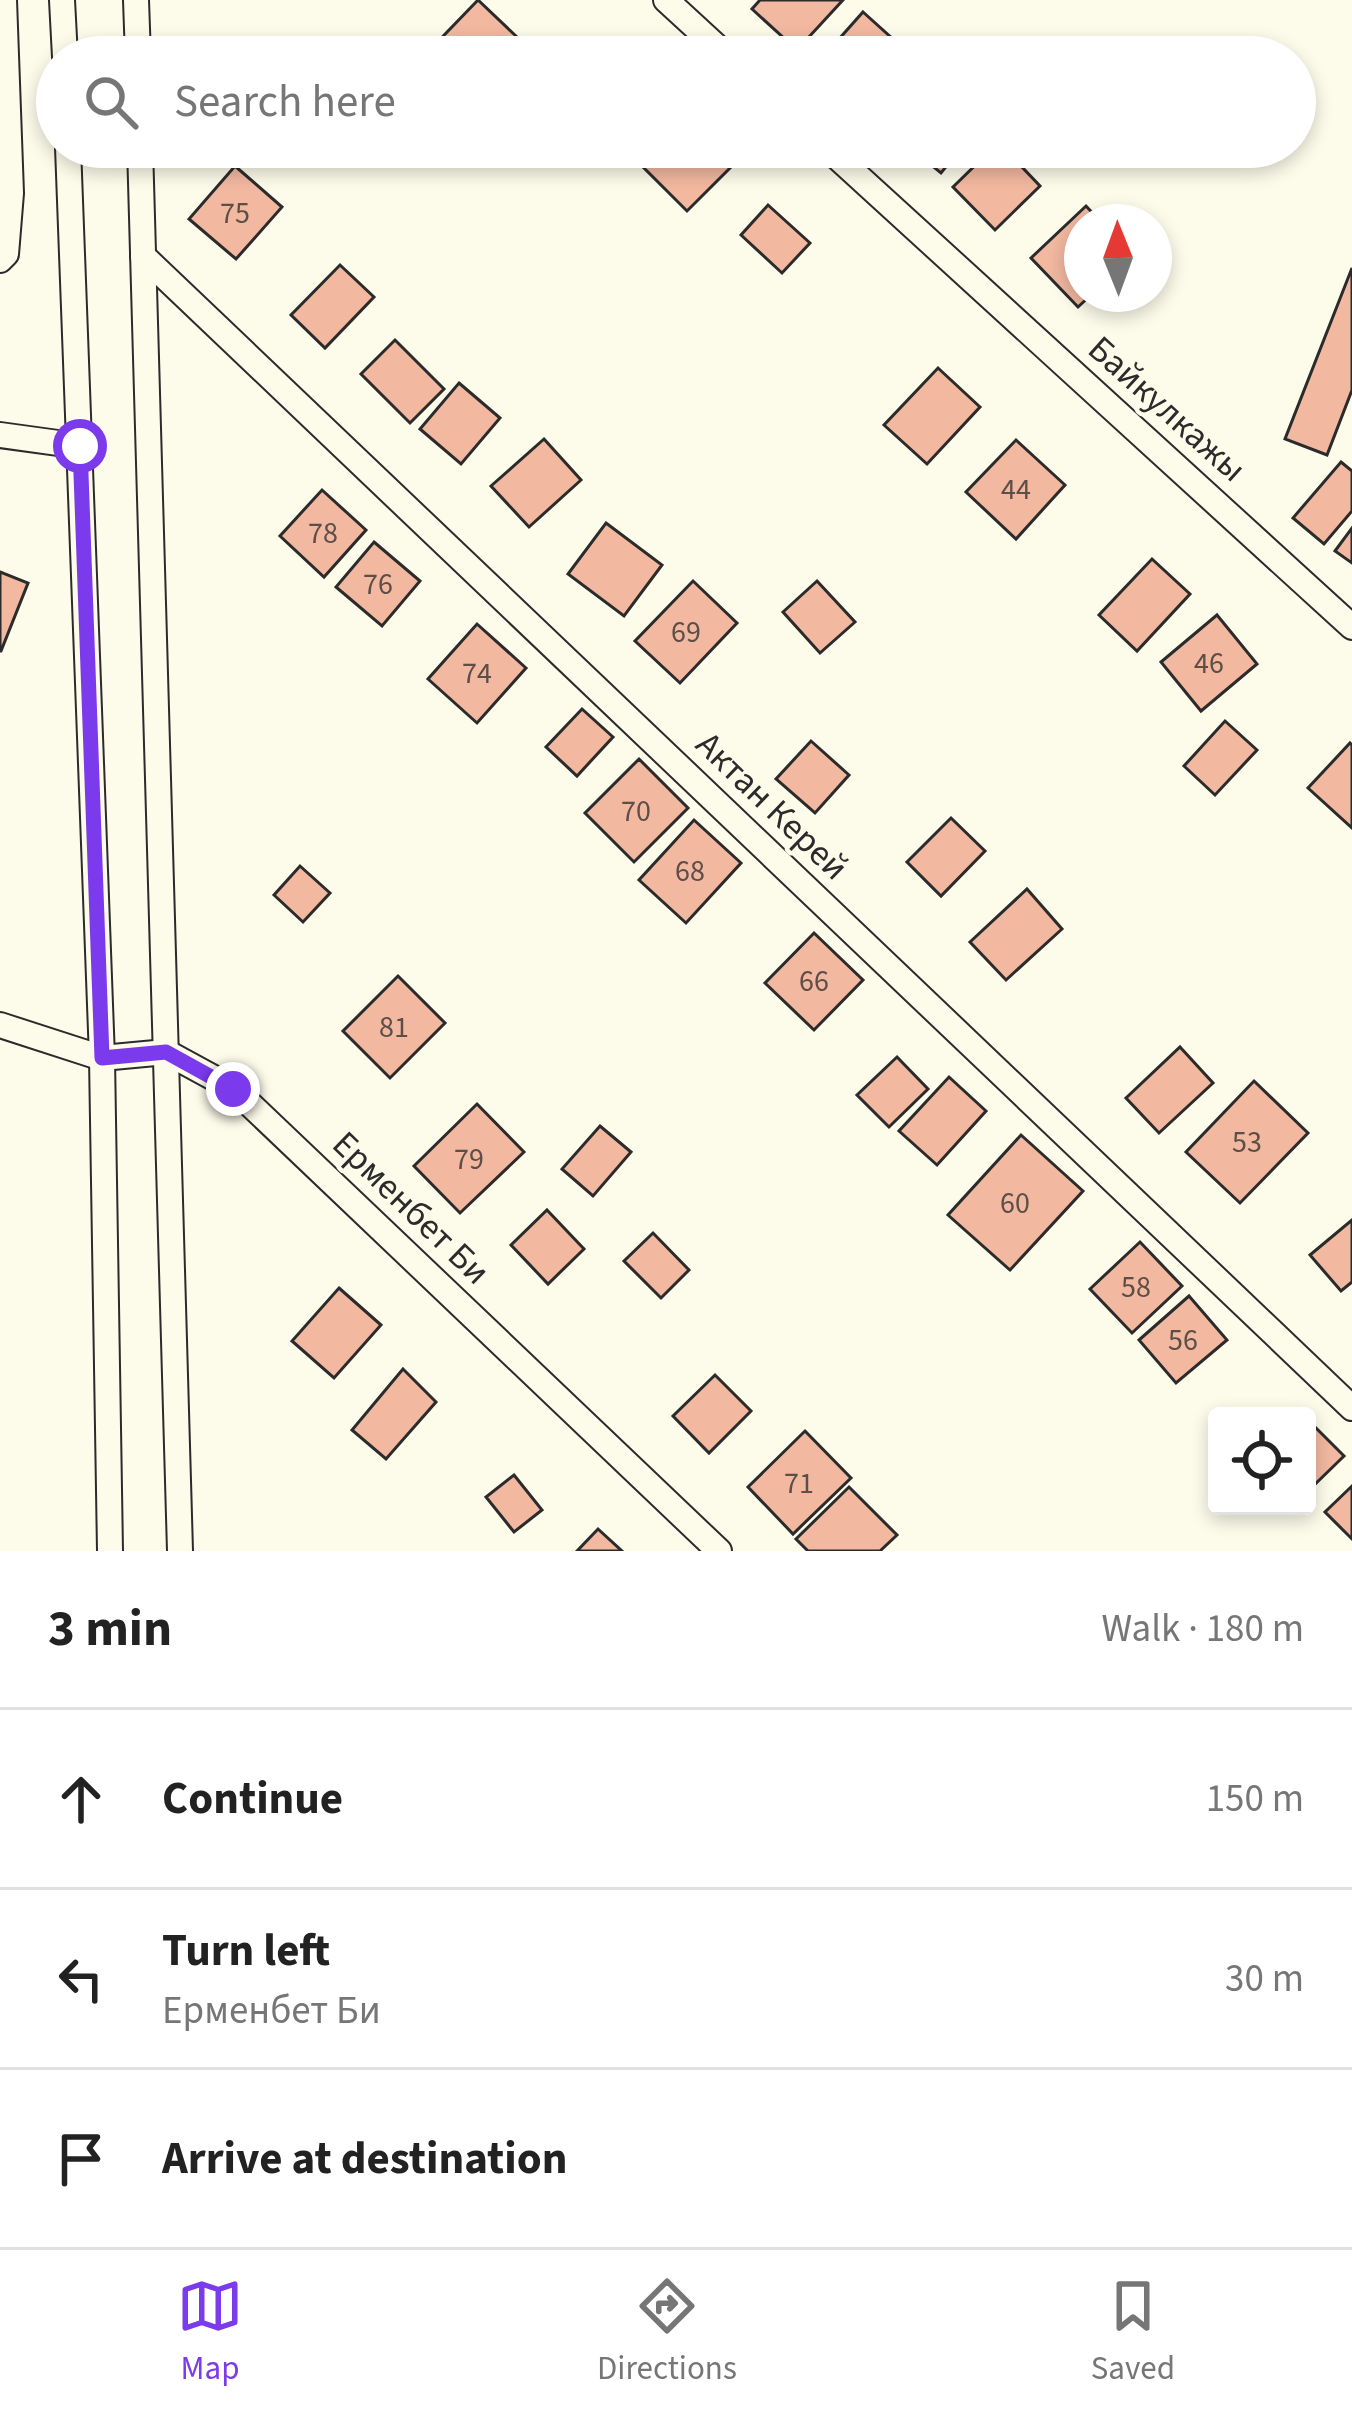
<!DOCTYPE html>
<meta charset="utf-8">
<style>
:root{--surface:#fff;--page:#f2f2f2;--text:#222;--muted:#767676;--line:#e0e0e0;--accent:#7c3aed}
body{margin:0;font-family:"Source Sans 3",sans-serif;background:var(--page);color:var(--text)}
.controls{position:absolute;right:36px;bottom:36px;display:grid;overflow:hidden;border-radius:12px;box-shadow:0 6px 18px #0003}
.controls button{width:108px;height:108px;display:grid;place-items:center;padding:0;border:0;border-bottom:3px solid var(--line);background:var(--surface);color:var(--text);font:60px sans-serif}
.compass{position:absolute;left:1064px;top:204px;width:108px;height:108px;border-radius:50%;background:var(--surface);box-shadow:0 6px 18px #0003;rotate:359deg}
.stop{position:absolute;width:36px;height:36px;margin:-27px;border:9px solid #7c3aed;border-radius:50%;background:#fff}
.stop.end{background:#7c3aed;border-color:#fff;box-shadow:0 3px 12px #0008}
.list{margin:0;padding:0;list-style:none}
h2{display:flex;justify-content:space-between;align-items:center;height:156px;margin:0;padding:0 48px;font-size:51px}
h2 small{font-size:39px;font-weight:400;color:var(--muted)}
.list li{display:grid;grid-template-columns:78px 1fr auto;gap:36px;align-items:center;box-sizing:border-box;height:180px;padding:0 48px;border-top:3px solid var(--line)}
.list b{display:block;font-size:45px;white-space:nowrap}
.list p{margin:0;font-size:39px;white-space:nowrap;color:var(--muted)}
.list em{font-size:39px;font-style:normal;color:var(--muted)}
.icon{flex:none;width:66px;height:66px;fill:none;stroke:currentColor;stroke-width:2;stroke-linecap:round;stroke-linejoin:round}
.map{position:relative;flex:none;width:1352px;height:1551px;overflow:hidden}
.search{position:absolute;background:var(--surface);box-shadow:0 6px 18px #0003;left:36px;right:36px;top:36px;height:132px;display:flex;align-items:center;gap:30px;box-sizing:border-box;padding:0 42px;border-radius:66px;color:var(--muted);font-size:45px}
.sheet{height:696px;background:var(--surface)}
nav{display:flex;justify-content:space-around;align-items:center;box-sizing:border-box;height:168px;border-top:3px solid var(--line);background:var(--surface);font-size:33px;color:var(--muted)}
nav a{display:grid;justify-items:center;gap:6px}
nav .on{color:var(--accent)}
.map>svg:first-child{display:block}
.building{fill:#f2b8a0;stroke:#2b2b2b;stroke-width:3}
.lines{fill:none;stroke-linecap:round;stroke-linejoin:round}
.minor-casing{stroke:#2b2b2b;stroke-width:28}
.minor{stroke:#fdfbea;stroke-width:24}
.route{stroke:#7c3aed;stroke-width:15}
.labels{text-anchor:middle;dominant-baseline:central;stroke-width:9;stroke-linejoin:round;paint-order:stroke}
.number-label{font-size:30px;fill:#5d4e48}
.street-label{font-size:36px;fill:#2b2b2b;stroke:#fdfbea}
</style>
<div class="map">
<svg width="1352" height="1551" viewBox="0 0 1352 1551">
<rect width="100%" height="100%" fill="#fdfbea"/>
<!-- building -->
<g class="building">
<polygon points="478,0 538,57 423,57"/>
<polygon points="760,0 843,0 797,50 752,9"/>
<polygon points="863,12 905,50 899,57 823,57"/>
<polygon points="665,147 713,147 732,166 687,211 644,168"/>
<polygon points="909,147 962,147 941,173"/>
<polygon points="994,147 1003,147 1040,186 995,230 953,187"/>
<polygon points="235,166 282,207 236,259 189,219"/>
<polygon points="768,205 810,243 782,273 741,235"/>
<polygon points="1086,206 1101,222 1082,222 1082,294 1092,294 1078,307 1031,258"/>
<polygon points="340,265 374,297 325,348 291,315"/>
<polygon points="1352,268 1352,390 1327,455 1285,439"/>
<polygon points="395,340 444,389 410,423 361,374"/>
<polygon points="938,368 980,407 927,464 884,425"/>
<polygon points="459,383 500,418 461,464 420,429"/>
<polygon points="544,439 581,480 529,527 491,486"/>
<polygon points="1016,440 1065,485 1016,539 966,492"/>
<polygon points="1341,462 1352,471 1352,511 1324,544 1293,518"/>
<polygon points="322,490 366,530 324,577 280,536"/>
<polygon points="606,523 662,565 624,616 568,574"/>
<polygon points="1352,528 1352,563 1335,551"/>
<polygon points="374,542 420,581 382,626 336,587"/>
<polygon points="1152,559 1190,594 1137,651 1099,615"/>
<polygon points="0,572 28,583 1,651 0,651"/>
<polygon points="693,581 737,623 680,683 635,641"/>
<polygon points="817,581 855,622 820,653 783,612"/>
<polygon points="1217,615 1257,664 1201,711 1161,662"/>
<polygon points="477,624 526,668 477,723 428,679"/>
<polygon points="582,709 613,737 577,776 546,747"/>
<polygon points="1225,721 1257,750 1215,795 1184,766"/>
<polygon points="811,741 849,775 815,813 776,779"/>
<polygon points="1350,743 1352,745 1352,828 1308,788"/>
<polygon points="639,759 688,808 634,862 585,813"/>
<polygon points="951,818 985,851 941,896 907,862"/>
<polygon points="694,820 741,863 686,923 639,880"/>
<polygon points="300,866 330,893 303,922 274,895"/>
<polygon points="1027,889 1062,929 1006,980 970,942"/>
<polygon points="814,933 863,980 814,1030 765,983"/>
<polygon points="398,976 445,1023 390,1078 343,1031"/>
<polygon points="1180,1047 1213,1083 1159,1133 1126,1098"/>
<polygon points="897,1057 928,1089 889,1127 857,1095"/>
<polygon points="949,1077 986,1111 937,1165 899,1131"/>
<polygon points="1254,1081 1308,1133 1240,1203 1186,1152"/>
<polygon points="477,1104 524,1152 460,1213 414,1166"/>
<polygon points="600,1126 631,1152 593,1196 562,1169"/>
<polygon points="1021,1135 1083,1191 1010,1270 948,1215"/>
<polygon points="547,1210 584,1249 548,1284 511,1245"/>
<polygon points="1352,1220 1352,1282 1341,1291 1310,1255"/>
<polygon points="653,1233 689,1270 661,1298 624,1261"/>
<polygon points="1140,1242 1182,1286 1132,1333 1090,1289"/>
<polygon points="339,1288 381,1325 334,1378 292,1341"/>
<polygon points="1189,1296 1227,1340 1176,1383 1139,1340"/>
<polygon points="403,1369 436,1402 386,1459 352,1430"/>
<polygon points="715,1375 751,1411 709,1453 673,1416"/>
<polygon points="1307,1419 1344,1456 1307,1492"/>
<polygon points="805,1431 851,1478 793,1534 748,1487"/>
<polygon points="514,1475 542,1510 514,1532 486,1497"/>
<polygon points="1352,1486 1352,1539 1325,1512"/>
<polygon points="849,1487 897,1535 880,1551 808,1551 796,1539"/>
<polygon points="598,1529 622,1551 577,1551"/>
</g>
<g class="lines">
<!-- minor casing -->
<g class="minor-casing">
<g id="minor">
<polyline points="62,0 65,57"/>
<polyline points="136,0 138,57"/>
<polyline points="666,0 728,57"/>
<polyline points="68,147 102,1058 110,1551"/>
<polyline points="140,147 180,1551"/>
<polyline points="826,147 1352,627"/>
<polyline points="143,256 1352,1408"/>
<polyline points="0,260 6,254 11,193 4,0"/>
<polyline points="0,435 80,446"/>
<polyline points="0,1025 102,1058 166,1052 234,1089 719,1551"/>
</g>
</g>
<!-- minor -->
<use href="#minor" class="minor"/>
</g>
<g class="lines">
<!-- route -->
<polyline class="route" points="80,446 102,1058 166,1052 233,1089"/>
</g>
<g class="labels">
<!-- number labels -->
<g class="number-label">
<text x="235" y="213">75</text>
<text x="1016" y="489">44</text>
<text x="323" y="533">78</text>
<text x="378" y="584">76</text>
<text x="686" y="632">69</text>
<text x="1209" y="663">46</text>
<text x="477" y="673">74</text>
<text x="636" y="811">70</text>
<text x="690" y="871">68</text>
<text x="814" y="981">66</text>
<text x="394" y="1027">81</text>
<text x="1247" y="1142">53</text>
<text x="469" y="1159">79</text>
<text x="1015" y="1203">60</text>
<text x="1136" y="1287">58</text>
<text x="1183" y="1340">56</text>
<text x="799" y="1483">71</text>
</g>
<!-- street labels -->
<g class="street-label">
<text transform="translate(1167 409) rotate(42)">Байкулкажы</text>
<text transform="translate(772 806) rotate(44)">Актан Керей</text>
<text transform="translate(411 1208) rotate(44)">Ерменбет Би</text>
</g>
</g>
</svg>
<div class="controls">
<button><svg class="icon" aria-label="locate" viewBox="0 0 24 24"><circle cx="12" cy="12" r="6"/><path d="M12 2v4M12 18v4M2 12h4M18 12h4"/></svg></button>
</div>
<svg class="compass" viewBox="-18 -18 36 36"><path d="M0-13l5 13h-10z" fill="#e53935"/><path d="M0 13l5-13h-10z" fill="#767676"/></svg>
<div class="stop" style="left:80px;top:446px"></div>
<div class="stop end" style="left:233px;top:1089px"></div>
<div class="search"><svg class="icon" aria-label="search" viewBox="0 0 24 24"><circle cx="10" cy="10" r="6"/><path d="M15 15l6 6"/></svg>Search here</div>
</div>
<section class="sheet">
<h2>3 min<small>Walk · 180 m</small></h2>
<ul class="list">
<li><svg class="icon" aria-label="ahead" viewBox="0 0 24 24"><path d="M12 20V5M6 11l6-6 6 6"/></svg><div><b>Continue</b></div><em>150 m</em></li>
<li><svg class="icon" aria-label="left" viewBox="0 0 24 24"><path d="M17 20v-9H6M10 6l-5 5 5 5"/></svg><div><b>Turn left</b><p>Ерменбет Би</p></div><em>30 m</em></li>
<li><svg class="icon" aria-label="arrive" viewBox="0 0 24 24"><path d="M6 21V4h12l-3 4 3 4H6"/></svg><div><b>Arrive at destination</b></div></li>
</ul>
</section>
<nav>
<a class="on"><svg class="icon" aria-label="map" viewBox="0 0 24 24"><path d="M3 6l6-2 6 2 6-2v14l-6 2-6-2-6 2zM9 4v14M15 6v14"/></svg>Map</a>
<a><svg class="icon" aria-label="directions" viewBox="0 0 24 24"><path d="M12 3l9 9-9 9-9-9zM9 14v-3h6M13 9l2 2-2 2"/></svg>Directions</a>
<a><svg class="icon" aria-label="saved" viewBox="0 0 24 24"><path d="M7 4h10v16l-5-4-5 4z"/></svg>Saved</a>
</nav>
